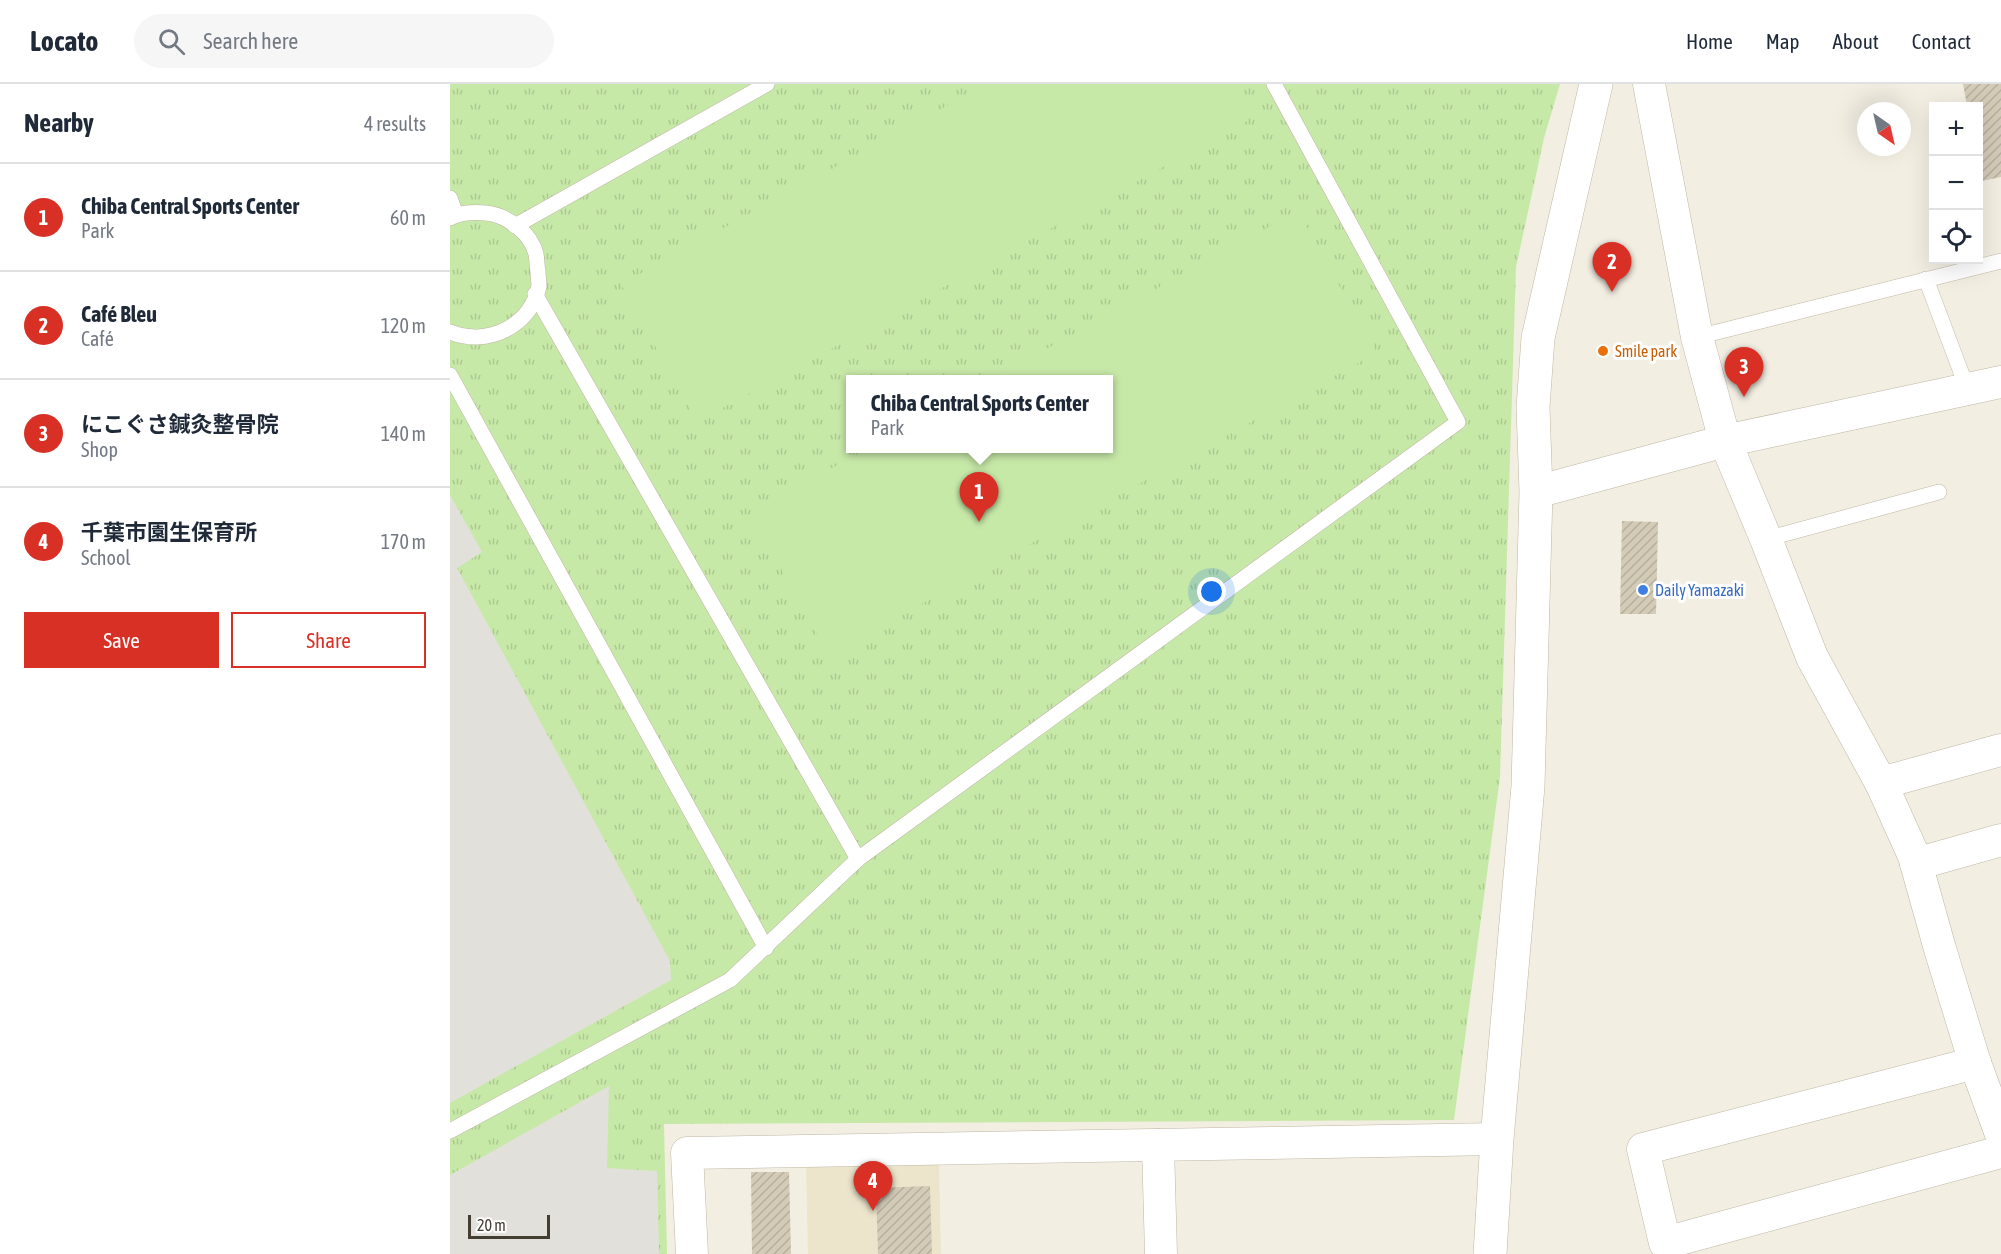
<!DOCTYPE html>
<meta charset="utf-8">
<style>
:root{--surface:#fff;--page:#f6f6f7;--text:#1f2937;--muted:#747a83;--line:#e0e1e3;--accent:#d93025}
body{margin:0;font-family:"Asap Condensed","Noto Sans JP",sans-serif;background:var(--page);color:var(--text)}
.controls{position:absolute;right:18px;top:18px;display:grid;overflow:hidden;border-radius:0px;box-shadow:0 6px 24px #0002}
.controls button{width:54px;height:54px;display:grid;place-items:center;padding:0;border:0;border-bottom:2px solid var(--line);background:var(--surface);color:var(--text);font:30px sans-serif}
.compass{position:absolute;left:1407px;top:18px;width:54px;height:54px;border-radius:50%;background:var(--surface);box-shadow:0 6px 24px #0002;rotate:146deg}
.scale{position:absolute;left:18px;bottom:15px;width:82px;box-sizing:border-box;padding-left:6px;border:3px solid #443e32;border-top:0;font-size:16px;line-height:21px;white-space:nowrap;color:#443e32;-webkit-text-stroke:4px #fff;paint-order:stroke}
.you{position:absolute;left:762px;top:508px;width:21px;height:21px;margin:-15px;border:4px solid #fff;border-radius:50%;background:#1a73e8;box-shadow:0 0 0 9px #1a73e833}
.badge{display:grid;place-items:center;width:39px;height:39px;border-radius:50%;background:var(--accent);color:#fff;font-size:20px;font-weight:700}
.pin{position:absolute;translate:-50% -50px;filter:drop-shadow(0 2px 3px #0008)}
.pin::after{content:'';position:absolute;top:32px;width:21px;height:18px;background:inherit;clip-path:polygon(0 0,100% 0,50% 100%)}
.popup{position:absolute;left:396px;top:291px;width:267px;height:78px;box-sizing:border-box;display:grid;place-content:center;border-radius:0px;background:var(--surface);filter:drop-shadow(0 2px 4px #0005);font-size:20px;white-space:nowrap;color:var(--muted)}
.popup b{font-size:22px;color:var(--text)}
.popup::after{content:'';position:absolute;left:50%;top:100%;margin-left:-12px;border:12px solid transparent;border-top-color:var(--surface)}
.list{margin:0;padding:0;list-style:none}
h2{display:flex;justify-content:space-between;align-items:center;height:78px;margin:0;padding:0 24px;font-size:26px}
h2 small{font-size:20px;font-weight:400;color:var(--muted)}
.list li{display:grid;grid-template-columns:39px 1fr auto;gap:18px;align-items:center;box-sizing:border-box;height:108px;padding:0 24px;border-top:2px solid var(--line)}
.list b{display:block;font-size:22px;white-space:nowrap}
.list p{margin:0;font-size:20px;white-space:nowrap;color:var(--muted)}
.list em{font-size:20px;font-style:normal;color:var(--muted)}
.actions{display:flex;gap:12px;padding:18px 24px}
.actions a{flex:1;padding:14px 0;border:2px solid var(--accent);border-radius:0px;text-align:center;font-size:21px;color:var(--accent)}
.actions .main{background:var(--accent);color:#fff}
.icon{flex:none;width:33px;height:33px;fill:none;stroke:currentColor;stroke-width:2;stroke-linecap:round;stroke-linejoin:round}
.map{position:relative;flex:none;width:1551px;height:1170px;overflow:hidden}
header{display:flex;align-items:center;gap:36px;box-sizing:border-box;height:84px;padding:0 30px;background:var(--surface);border-bottom:2px solid var(--line)}
header strong{font-size:28px}
nav{display:flex;gap:33px;margin-inline-start:auto;font-size:21px}
.search{width:420px;height:54px;background:var(--page);display:flex;align-items:center;gap:15px;box-sizing:border-box;padding:0 21px;border-radius:33px;color:var(--muted);font-size:22px}
main{display:flex}
aside{flex:1;background:var(--surface)}
.map>svg:first-child{display:block}
.education{fill:#ece5cb}
.park{fill:url(#park-tufts);fill-rule:evenodd}
.pitch{fill:#c7e9a8}
.parking{fill:#e2e0db}
.building{fill:url(#building-hatch)}
.lines{fill:none;stroke-linecap:round;stroke-linejoin:round}
.service-casing{stroke:#beb7a4;stroke-width:16}
.minor-casing{stroke:#beb7a4;stroke-width:33}
.tertiary-casing{stroke:#beb7a4;stroke-width:34}
.service{stroke:#fff;stroke-width:15}
.minor{stroke:#fff;stroke-width:32}
.tertiary{stroke:#fff;stroke-width:33}
.food-dot{fill:#e8710a;stroke:#fff;stroke-width:2}
.shop-dot{fill:#3f7fe0;stroke:#fff;stroke-width:2}
.labels{text-anchor:middle;dominant-baseline:central;stroke-width:6;stroke-linejoin:round;paint-order:stroke}
.food-label{font-size:16px;fill:#c56008;stroke:#fff;text-anchor:start}
.shop-label{font-size:16px;fill:#366cbe;stroke:#fff;text-anchor:start}
</style>
<header>
<strong>Locato</strong>
<div class="search"><svg class="icon" aria-label="search" viewBox="0 0 24 24"><circle cx="10" cy="10" r="6"/><path d="M15 15l6 6"/></svg>Search here</div>
<nav><a>Home</a><a>Map</a><a>About</a><a>Contact</a></nav>
</header>
<main>
<aside>
<h2>Nearby<small>4 results</small></h2>
<ul class="list">
<li><span class="badge">1</span><div><b>Chiba Central Sports Center</b><p>Park</p></div><em>60 m</em></li>
<li><span class="badge">2</span><div><b>Café Bleu</b><p>Café</p></div><em>120 m</em></li>
<li><span class="badge">3</span><div><b>にこぐさ鍼灸整骨院</b><p>Shop</p></div><em>140 m</em></li>
<li><span class="badge">4</span><div><b>千葉市園生保育所</b><p>School</p></div><em>170 m</em></li>
</ul>
<div class="actions"><a class="main">Save</a><a>Share</a></div>
</aside>
<div class="map">
<svg width="1551" height="1170" viewBox="0 0 1551 1170">
<defs>
<pattern id="park-tufts" width="24" height="20" patternUnits="userSpaceOnUse" patternTransform="scale(1.5)"><rect width="24" height="20" fill="#c7e9a8"/><path d="M3 7l-1-3M5 7V3M7 7l1-3M15 17l-1-3M17 17v-4M19 17l1-3" fill="none" stroke="#acc991"/></pattern>
<pattern id="building-hatch" width="6" height="6" patternUnits="userSpaceOnUse" patternTransform="scale(1.5)"><rect width="6" height="6" fill="#d4cbb7"/><path d="M-1 1l2-2M0 6l6-6M5 7l2-2" fill="none" stroke="#b7af9e"/></pattern>
</defs>
<rect width="100%" height="100%" fill="#f2eee2"/>
<!-- education -->
<polygon class="education" points="489,1080 491,1170 358,1170 356,1083"/>
<!-- park -->
<path class="park" d="M0,0H1110L1094,54L1066,183L1050,693L1004,1036L214,1040L217,1170H0ZM400,296H658V364H400Z"/>
<!-- pitch -->
<g class="pitch">
<polygon points="537,0 777,0 797,37 247,338 171,200"/>
<polygon points="848,127 926,269 379,571 300,429 417,365 658,364 658,296 542,295"/>
</g>
<!-- parking -->
<g class="parking">
<polygon points="0,411 32,468 7,484 220,877 221,896 0,1019"/>
<polygon points="159,1002 157,1084 207,1087 209,1170 0,1170 0,1091"/>
</g>
<!-- building -->
<g class="building">
<polygon points="1513,0 1551,0 1551,93 1532,97 1528,80 1528,22 1517,22"/>
<polygon points="1172,437 1208,438 1206,530 1170,530"/>
<polygon points="301,1088 339,1088 341,1170 302,1170"/>
<polygon points="480,1102 482,1170 428,1170 426,1104"/>
</g>
<g class="lines">
<!-- service casing -->
<g class="service-casing">
<g id="service">
<polyline points="0,114 6,131"/>
<path d="M0,134C11,128 23,128 36,129C57,131 81,149 86,170C87,176 87,183 88,188C88,193 89,198 89,202C81,243 36,263 0,248"/>
<polyline points="65,142 317,0"/>
<polyline points="1476,195 1517,304"/>
<polyline points="85,210 408,775"/>
<polyline points="1247,253 1551,177"/>
<polyline points="0,291 316,864"/>
<polyline points="1316,455 1489,408"/>
<polyline points="0,1047 280,896 408,775 1008,338 824,0"/>
</g>
</g>
<!-- minor casing -->
<g class="minor-casing">
<g id="minor">
<polyline points="1199,0 1247,253 1275,357 1316,455 1362,573 1431,699 1464,772 1490,865 1525,979 1551,1050"/>
<polyline points="1086,408 1275,357 1551,298"/>
<polyline points="1431,699 1551,666"/>
<polyline points="1466,780 1551,756"/>
<polyline points="1525,979 1193,1065 1215,1159 1551,1068"/>
<polyline points="708,1061 711,1170"/>
<polyline points="242,1170 237,1069 1047,1055"/>
</g>
</g>
<!-- tertiary casing -->
<g class="tertiary-casing">
<polyline id="tertiary" points="1040,1170 1047,1055 1078,702 1086,408 1083,323 1088,254 1146,0"/>
</g>
<!-- service -->
<use href="#service" class="service"/>
<!-- minor -->
<use href="#minor" class="minor"/>
<!-- tertiary -->
<use href="#tertiary" class="tertiary"/>
</g>
<!-- markers -->
<circle class="food-dot" cx="1153" cy="267" r="6"/>
<circle class="shop-dot" cx="1193" cy="506" r="6"/>
<g class="labels">
<!-- food labels -->
<g class="food-label">
<text x="1165" y="267">Smile park</text>
</g>
<!-- shop labels -->
<g class="shop-label">
<text x="1205" y="506">Daily Yamazaki</text>
</g>
</g>
</svg>
<div class="controls">
<button>+</button>
<button>−</button>
<button><svg class="icon" aria-label="locate" viewBox="0 0 24 24"><circle cx="12" cy="12" r="6"/><path d="M12 2v4M12 18v4M2 12h4M18 12h4"/></svg></button>
</div>
<svg class="compass" viewBox="-18 -18 36 36"><path d="M0-13l5 13h-10z" fill="#e53935"/><path d="M0 13l5-13h-10z" fill="#747a83"/></svg>
<div class="scale">20 m</div>
<div class="you"></div>
<div class="pin badge" style="left:529px;top:438px">1</div>
<div class="popup"><b>Chiba Central Sports Center</b>Park</div>
<div class="pin badge" style="left:1162px;top:208px">2</div>
<div class="pin badge" style="left:1294px;top:313px">3</div>
<div class="pin badge" style="left:423px;top:1127px">4</div>
</div>
</main>
